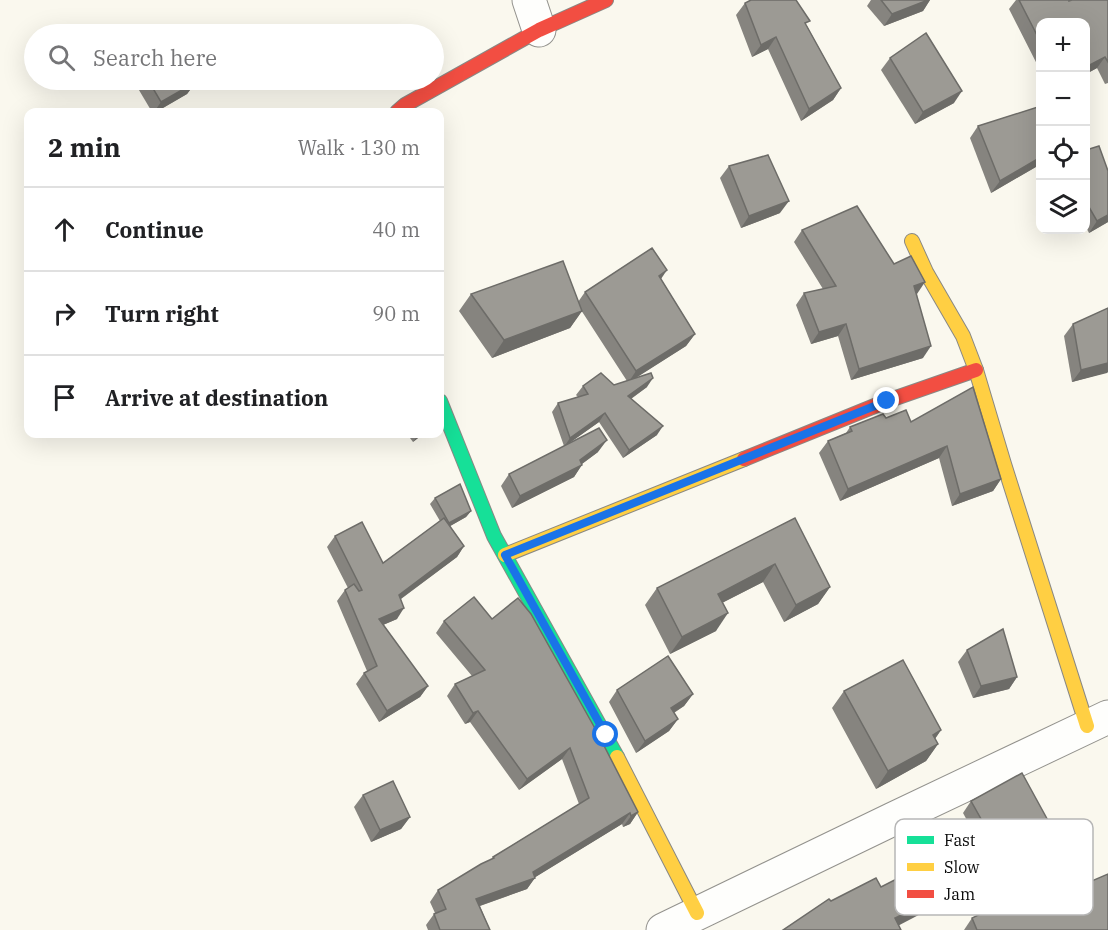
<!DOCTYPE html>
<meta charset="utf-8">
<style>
:root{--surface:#fff;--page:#f6f6f6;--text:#202124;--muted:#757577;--line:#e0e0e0}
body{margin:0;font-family:"IBM Plex Serif",serif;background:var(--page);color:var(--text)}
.controls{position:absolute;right:18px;top:18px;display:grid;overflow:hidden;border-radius:12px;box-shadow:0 6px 24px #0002}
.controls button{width:54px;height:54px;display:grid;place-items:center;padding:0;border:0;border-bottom:2px solid var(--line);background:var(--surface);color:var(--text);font:30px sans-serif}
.stop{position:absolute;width:18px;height:18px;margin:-14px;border:4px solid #1a73e8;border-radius:50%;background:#fff}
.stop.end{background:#1a73e8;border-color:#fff;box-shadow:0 2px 6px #0008}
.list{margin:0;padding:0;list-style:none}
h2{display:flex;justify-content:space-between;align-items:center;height:78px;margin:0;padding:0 24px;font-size:26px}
h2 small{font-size:20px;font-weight:400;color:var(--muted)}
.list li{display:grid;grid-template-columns:39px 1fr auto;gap:18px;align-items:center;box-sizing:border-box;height:84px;padding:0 24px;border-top:2px solid var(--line)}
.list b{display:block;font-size:22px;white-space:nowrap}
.list em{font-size:20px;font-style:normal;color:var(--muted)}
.icon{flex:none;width:33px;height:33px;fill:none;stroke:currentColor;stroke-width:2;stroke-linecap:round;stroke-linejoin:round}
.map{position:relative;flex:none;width:1108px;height:930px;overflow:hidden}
.search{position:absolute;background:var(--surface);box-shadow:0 6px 24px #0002;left:24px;top:24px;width:420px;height:66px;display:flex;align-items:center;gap:15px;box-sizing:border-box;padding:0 21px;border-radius:33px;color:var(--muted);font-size:22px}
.panel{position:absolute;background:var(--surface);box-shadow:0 6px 24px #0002;left:24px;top:108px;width:420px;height:330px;border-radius:12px}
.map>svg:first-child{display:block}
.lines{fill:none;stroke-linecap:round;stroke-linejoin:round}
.street-casing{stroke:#93928d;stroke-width:35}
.fast-casing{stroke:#898884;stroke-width:16}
.slow-casing{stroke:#898884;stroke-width:16}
.jam-casing{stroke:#898884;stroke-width:16}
.street{stroke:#fefefc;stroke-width:33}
.fast{stroke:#16e098;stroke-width:14}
.slow{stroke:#ffcf43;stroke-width:14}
.jam{stroke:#f24e42;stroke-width:14}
.wall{fill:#86847f}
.shaded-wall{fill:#6d6c68}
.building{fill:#9c9a94;stroke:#6d6c68;stroke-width:1.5}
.route{stroke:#1a73e8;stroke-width:8}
.key{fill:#fff;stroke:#b6b6b6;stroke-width:1.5}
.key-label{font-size:16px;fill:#0b0b0b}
</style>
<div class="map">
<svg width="1108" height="930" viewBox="0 0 1108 930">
<rect width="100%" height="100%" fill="#faf8ee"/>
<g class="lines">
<!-- street casing -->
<g class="street-casing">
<g id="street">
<polyline points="529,0 539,30"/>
<polyline points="663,930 893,819 1108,717"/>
</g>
</g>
<!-- fast casing -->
<g class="fast-casing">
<polyline id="fast" points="440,401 494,536 617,757"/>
</g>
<!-- slow casing -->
<g class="slow-casing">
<g id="slow">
<polyline points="912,241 926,272 963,336 976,370 1004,464 1087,726"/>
<polyline points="505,555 744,459"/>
<polyline points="617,757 697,913"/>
</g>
</g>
<!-- jam casing -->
<g class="jam-casing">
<g id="jam">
<polyline points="397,112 405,105 539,30 606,0"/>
<polyline points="744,459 887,401 976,370"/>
</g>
</g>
<!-- street -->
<use href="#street" class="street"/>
<!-- fast -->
<use href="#fast" class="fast"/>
<!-- slow -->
<use href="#slow" class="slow"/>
<!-- jam -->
<use href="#jam" class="jam"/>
</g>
<!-- wall -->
<g class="wall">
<polygon points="871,0 930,0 923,11 884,26 867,6"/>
<polygon points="1016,0 1069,0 1069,1 1108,0 1108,83 1105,84 1097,68 1086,74 1086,22 1041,22 1041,72 1009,9"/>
<polygon points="745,3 807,26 841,88 833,100 801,121 768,49 752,57 736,15"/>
<polygon points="890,58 954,103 915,124 881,70"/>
<polygon points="133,80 194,80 196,82 187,94 156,112 152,112"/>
<polygon points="1041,106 1041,164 991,193 970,138 978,126"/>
<polygon points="1086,150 1108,222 1089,233 1086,227"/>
<polygon points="729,166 780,213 741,228 720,178"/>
<polygon points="802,230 894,264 917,294 923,358 851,380 838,336 811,344 796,305 804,293 823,289 794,242"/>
<polygon points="661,279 695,334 686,346 635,378 647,387 631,399 657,435 623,458 599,422 569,443 598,452 582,464 574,477 512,508 501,486 509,474 564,446 552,412 558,403 578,397 576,395 583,386 614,385 627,381 581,310 582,311 570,328 492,358 459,311 471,294 578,302 585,292"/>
<polygon points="1108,308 1108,372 1072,382 1064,336 1073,324"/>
<polygon points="886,418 911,422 1001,479 993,491 952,506 939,458 840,501 819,453 828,441 846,433 850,427"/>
<polygon points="407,434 423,434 413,442"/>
<polygon points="435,498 471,511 466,517 450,526 464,546 457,557 401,599 397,619 383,625 428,686 420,697 379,722 356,684 364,673 367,671 337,601 345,590 348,588 327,547 335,536 383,563 440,521 430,504"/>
<polygon points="795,518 830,587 818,604 784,622 763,582 722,603 716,631 670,654 645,605 657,588"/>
<polygon points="444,621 638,812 630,824 623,827 622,824 535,877 527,889 480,906 490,930 428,930 426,925 434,914 435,913 430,902 438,890 491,860 493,857 579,804 562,759 519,790 470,722 465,724 447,696 455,684 472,676 436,633"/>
<polygon points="967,650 1017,677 1009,689 973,698 958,662"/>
<polygon points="617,690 693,694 684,706 674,713 678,719 669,731 636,753 609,702"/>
<polygon points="844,691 941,730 935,739 938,744 926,761 876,789 832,708"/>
<polygon points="363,795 410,817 401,829 371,842 354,807"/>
<polygon points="971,801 1057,837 1049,849 998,877 963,813"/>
<polygon points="1022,911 1108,930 964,930 972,918"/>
</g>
<!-- shaded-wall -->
<g class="shaded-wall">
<polygon points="928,0 930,0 923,11 884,26 892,14"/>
<polygon points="776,37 768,49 752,57 761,45"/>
<polygon points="1105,57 1097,68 1086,74 1086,67"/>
<polygon points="196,82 187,94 156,112 154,112 161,102"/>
<polygon points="841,88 833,100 801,121 809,109"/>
<polygon points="962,91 954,103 915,124 923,112"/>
<polygon points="1041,157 1041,164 991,193 1000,181"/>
<polygon points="789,201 780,213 741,228 749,216"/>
<polygon points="1108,215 1108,222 1089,233 1097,221"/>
<polygon points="667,270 659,282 659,276"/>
<polygon points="925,282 917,294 906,297 914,286"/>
<polygon points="582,311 570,328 492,358 504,340"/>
<polygon points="846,324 838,336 811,344 819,332"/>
<polygon points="695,334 686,346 628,383 636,371"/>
<polygon points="931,346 923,358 851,380 859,369"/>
<polygon points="1108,363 1108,372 1107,373 1072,382 1081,370"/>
<polygon points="653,378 647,387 622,405 628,396"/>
<polygon points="605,413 599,422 564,447 570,438"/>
<polygon points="663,426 657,435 623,458 629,450"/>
<polygon points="420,434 423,434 413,442 418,435"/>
<polygon points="607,440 598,452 579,466 582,465 574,477 512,508 520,496 580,460"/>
<polygon points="947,446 939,458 840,501 848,489"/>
<polygon points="1001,479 993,491 952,506 960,494"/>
<polygon points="471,511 466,517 445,529 449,523"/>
<polygon points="464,546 457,557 391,606 399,595"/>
<polygon points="775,564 763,582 706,611 718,594"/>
<polygon points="830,587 818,604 784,622 796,605"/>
<polygon points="404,608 397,619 371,630 379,619"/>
<polygon points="728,613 716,631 670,654 682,637"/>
<polygon points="1017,677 1009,689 973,698 981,686"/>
<polygon points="428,686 420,697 379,722 387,711"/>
<polygon points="693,694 684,706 662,720 671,708"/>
<polygon points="478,711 470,722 465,724 473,713"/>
<polygon points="678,719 669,731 636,753 645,741"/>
<polygon points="941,730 929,747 933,735"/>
<polygon points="938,744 926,761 876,789 888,771"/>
<polygon points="570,748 562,759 519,790 527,779"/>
<polygon points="638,812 630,824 623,827 631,816"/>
<polygon points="630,813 622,824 534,878 535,878 527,889 468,910 476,899 533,872"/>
<polygon points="410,817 401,829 371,842 380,830"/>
<polygon points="1057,837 1049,849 998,877 1007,865"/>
<polygon points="942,895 932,908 890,930 895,918"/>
</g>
<!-- building -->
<g class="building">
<polygon points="751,0 796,0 810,21 805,23 841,88 809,109 776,37 761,45 745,3"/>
<polygon points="881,0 928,0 892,14"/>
<polygon points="1019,0 1069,0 1069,1 1072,0 1108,0 1108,62 1105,57 1086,67 1086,22 1041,22 1041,43"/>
<polygon points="195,25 201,34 179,34"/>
<polygon points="926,33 962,91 923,112 890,58"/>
<polygon points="148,80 194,80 196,82 161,102"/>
<polygon points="1041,106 1041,157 1000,181 978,126"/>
<polygon points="1099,146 1108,171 1108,215 1097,221 1086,202 1086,150"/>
<polygon points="768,155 789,201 749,216 729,166"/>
<polygon points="857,206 894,264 911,256 925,282 914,286 931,346 859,369 846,324 819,332 804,293 836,286 802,230"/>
<polygon points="652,248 667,270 659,276 695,334 636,371 585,292"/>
<polygon points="563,261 582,311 504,340 471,294"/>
<polygon points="1108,308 1108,363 1081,370 1073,324"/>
<polygon points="601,373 614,385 651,373 653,378 628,396 663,426 629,450 605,413 570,438 558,403 588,394 583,386"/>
<polygon points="973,387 1001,479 960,494 947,446 848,489 828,441 852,431 850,427 883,414 886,418 906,410 911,422"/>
<polygon points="599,428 607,440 580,460 582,465 520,496 509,474"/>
<polygon points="460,484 471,511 449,523 435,498"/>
<polygon points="444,518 464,546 399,595 404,608 379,619 428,686 387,711 364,673 377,666 345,590 354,584 359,591 362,590 335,536 362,522 383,563"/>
<polygon points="795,518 830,587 796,605 775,564 718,594 728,613 682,637 657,588"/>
<polygon points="474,597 492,619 518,598 531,614 597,732 638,812 631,816 630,813 533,872 535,878 476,899 490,930 440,930 434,914 446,909 438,890 481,864 494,858 493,857 589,798 570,748 527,779 478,711 473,713 455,684 485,670 444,621"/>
<polygon points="1003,629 1017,677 981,686 967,650"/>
<polygon points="668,656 693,694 671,708 678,719 645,741 617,690"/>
<polygon points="903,660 941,730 933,735 938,744 888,771 844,691"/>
<polygon points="1022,773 1057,837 1007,865 971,801"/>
<polygon points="393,781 410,817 380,830 363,795"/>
<polygon points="926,864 942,895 895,918 901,930 783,930 829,899 831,901 876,878 881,887"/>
<polygon points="1108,874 1108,930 977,930 972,918 1015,897 1022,911"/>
</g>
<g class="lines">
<!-- route -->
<polyline class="route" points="606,735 505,555 887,401"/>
</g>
<!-- legend -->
<rect x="895" y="819" width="198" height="96" rx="9" class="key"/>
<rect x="907" y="836" width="27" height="8" fill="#16e098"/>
<rect x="907" y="863" width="27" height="8" fill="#ffcf43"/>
<rect x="907" y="890" width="27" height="8" fill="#f24e42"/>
<g class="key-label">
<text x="944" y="846">Fast</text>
<text x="944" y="873">Slow</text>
<text x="944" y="900">Jam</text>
</g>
</svg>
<div class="controls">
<button>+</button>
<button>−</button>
<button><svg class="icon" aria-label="locate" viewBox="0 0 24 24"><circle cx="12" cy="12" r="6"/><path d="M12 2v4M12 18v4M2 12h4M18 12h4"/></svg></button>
<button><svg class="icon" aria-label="layers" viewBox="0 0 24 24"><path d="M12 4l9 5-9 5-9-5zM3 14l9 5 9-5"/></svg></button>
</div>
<div class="stop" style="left:606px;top:735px"></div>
<div class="stop end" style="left:887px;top:401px"></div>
<div class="search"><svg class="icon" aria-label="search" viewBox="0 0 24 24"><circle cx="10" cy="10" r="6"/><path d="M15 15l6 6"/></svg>Search here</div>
<section class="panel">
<h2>2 min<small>Walk · 130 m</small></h2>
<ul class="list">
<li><svg class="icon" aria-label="ahead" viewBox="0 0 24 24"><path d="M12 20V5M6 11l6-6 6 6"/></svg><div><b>Continue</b></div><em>40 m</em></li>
<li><svg class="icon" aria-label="right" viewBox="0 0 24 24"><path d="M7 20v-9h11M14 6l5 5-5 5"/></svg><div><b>Turn right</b></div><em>90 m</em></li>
<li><svg class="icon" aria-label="arrive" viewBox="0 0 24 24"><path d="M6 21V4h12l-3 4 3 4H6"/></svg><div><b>Arrive at destination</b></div></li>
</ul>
</section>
</div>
